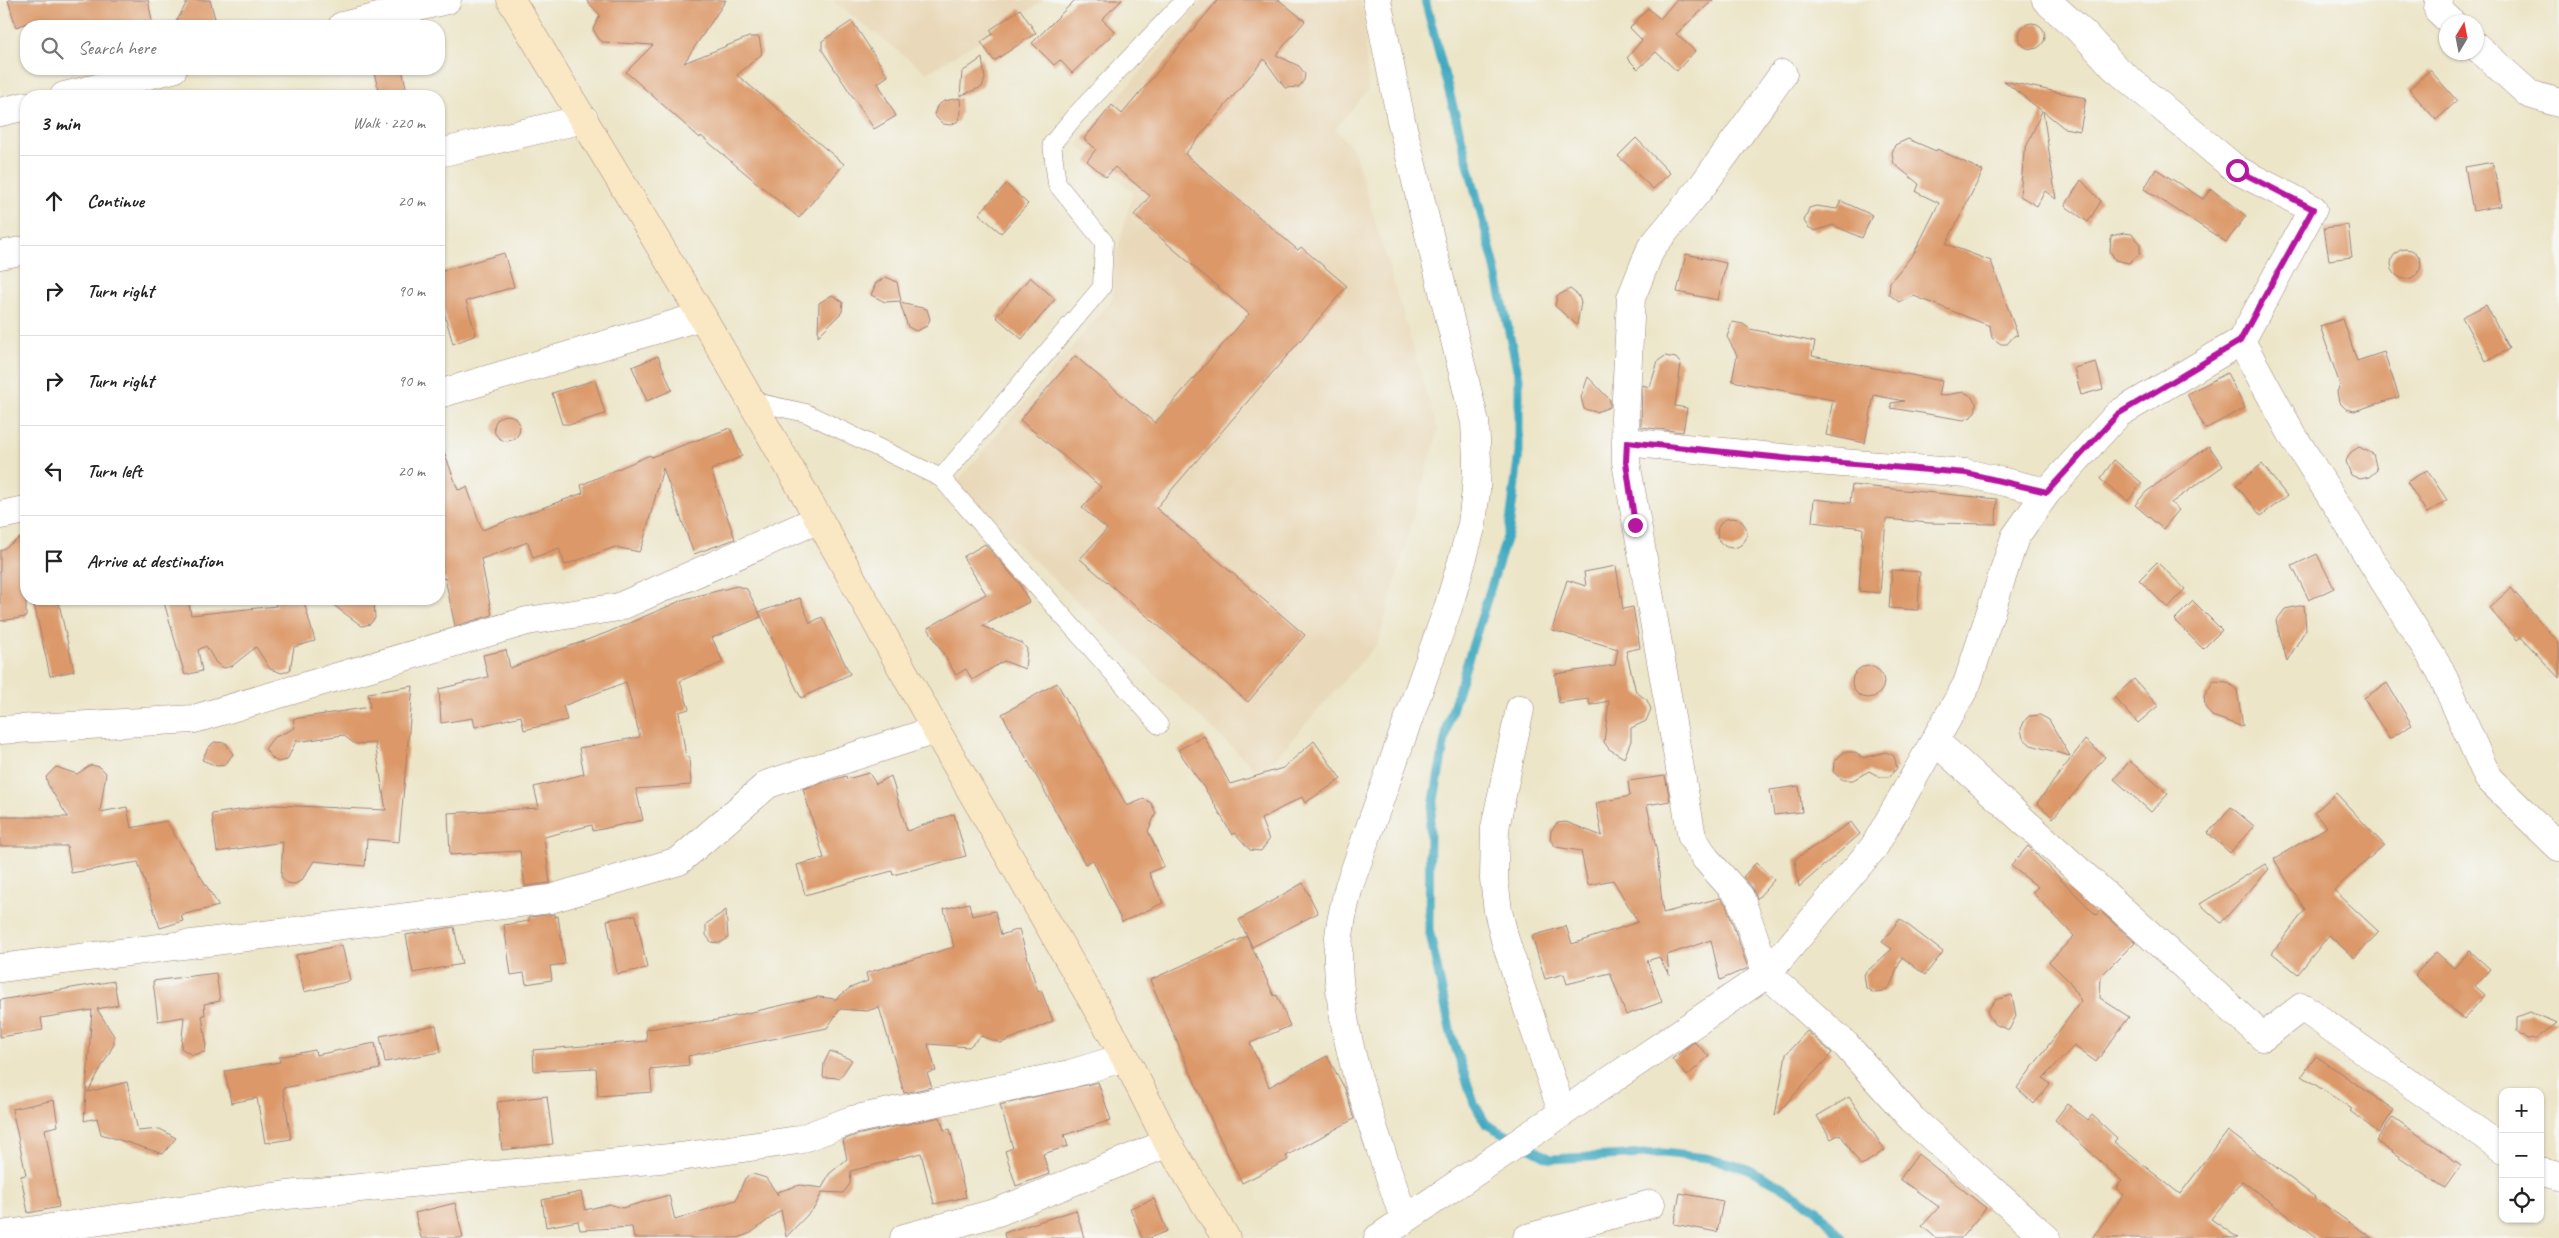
<!DOCTYPE html>
<meta charset="utf-8">
<style>
:root{--surface:#fff;--page:#f2f2f2;--text:#222;--muted:#767676;--line:#e0e0e0}
body{margin:0;font-family:Caveat,sans-serif;background:var(--page);color:var(--text)}
.controls{position:absolute;right:15px;bottom:15px;display:grid;overflow:hidden;border-radius:10px;box-shadow:0 1px 4px #0004}
.controls button{width:45px;height:45px;display:grid;place-items:center;padding:0;border:0;border-bottom:1px solid var(--line);background:var(--surface);color:var(--text);font:25px sans-serif}
.compass{position:absolute;left:2439px;top:15px;width:45px;height:45px;border-radius:50%;background:var(--surface);box-shadow:0 1px 4px #0004;rotate:10deg}
.stop{position:absolute;width:15px;height:15px;margin:-11px;border:4px solid #b5179e;border-radius:50%;background:#fff}
.stop.end{background:#b5179e;border-color:#fff;box-shadow:0 1px 5px #0008}
.list{margin:0;padding:0;list-style:none}
h2{display:flex;justify-content:space-between;align-items:center;height:65px;margin:0;padding:0 20px;font-size:21px}
h2 small{font-size:16px;font-weight:400;color:var(--muted)}
.list li{display:grid;grid-template-columns:32px 1fr auto;gap:15px;align-items:center;box-sizing:border-box;height:90px;padding:0 20px;border-top:1px solid var(--line)}
.list b{display:block;font-size:19px;white-space:nowrap}
.list em{font-size:16px;font-style:normal;color:var(--muted)}
.icon{flex:none;width:28px;height:28px;fill:none;stroke:currentColor;stroke-width:2;stroke-linecap:round;stroke-linejoin:round}
.map{position:relative;flex:none;width:2559px;height:1238px;overflow:hidden}
.search{position:absolute;background:var(--surface);box-shadow:0 1px 4px #0004;left:20px;top:20px;width:425px;height:55px;display:flex;align-items:center;gap:12px;box-sizing:border-box;padding:0 18px;border-radius:20px;color:var(--muted);font-size:19px}
.panel{position:absolute;background:var(--surface);box-shadow:0 1px 4px #0004;left:20px;top:90px;width:425px;height:515px;border-radius:20px}
.map>svg:first-child{display:block}
.built{fill:#e9d9ba}
.lines{fill:none;stroke-linecap:round;stroke-linejoin:round}
.stream{stroke:#40a9c0;stroke-width:9}
.building{fill:#dc9868}
.lane-casing{stroke:#9b827a;stroke-width:19}
.street-casing{stroke:#9b827a;stroke-width:29}
.secondary-casing{stroke:#9b827a;stroke-width:29}
.lane{stroke:#fff;stroke-width:18}
.street{stroke:#fff;stroke-width:28}
.secondary{stroke:#fae7c3;stroke-width:28}
.route{stroke:#b5179e;stroke-width:6}
</style>
<div class="map">
<svg width="2559" height="1238" viewBox="0 0 2559 1238">
<rect width="100%" height="100%" fill="#f6f6f2"/>
<filter id="ink" filterUnits="userSpaceOnUse"><feTurbulence type="fractalNoise" baseFrequency=".02" numOctaves="2"/><feDisplacementMap in="SourceGraphic" scale="10" xChannelSelector="R" yChannelSelector="G"/><feConvolveMatrix kernelMatrix="1 2 1 2 8 2 1 2 1" color-interpolation-filters="sRGB"/></filter>
<filter id="wash" filterUnits="userSpaceOnUse"><feTurbulence type="fractalNoise" baseFrequency=".0096" numOctaves="4" result="noise"/><feDisplacementMap in="SourceGraphic" scale="20" xChannelSelector="R" yChannelSelector="G"/><feGaussianBlur stdDeviation="1.12" result="paint"/><feColorMatrix in="noise" values="0 0 0 0 0 0 0 0 0 0 0 0 0 0 0 0 0 1.4 0 .05"/><feComposite in="paint" operator="in"/></filter>
<g filter="url(#wash)">
<rect width="100%" height="100%" fill="#ece5c8"/>
<!-- built -->
<g class="built">
<polygon points="832,0 1045,0 927,73"/>
<polygon points="1203,0 1359,0 1364,13 1368,90 1335,129 1353,148 1438,430 1378,643 1268,766 1254,768 954,485 1113,299 1114,262 1133,192 1077,145"/>
</g>
<g class="lines">
<!-- stream -->
<polyline class="stream" points="1425,0 1494,263 1519,378 1519,452 1509,530 1448,723 1430,822 1429,929 1451,1034 1474,1103 1486,1124 1551,1159 1663,1153 1706,1158 1746,1168 1781,1186 1817,1210 1842,1238"/>
</g>
<g id="blocks">
<!-- building -->
<g class="building">
<polygon points="8,0 148,0 153,26 42,26 40,19 16,27"/>
<polygon points="188,0 210,0 216,22 221,21 222,26 174,26"/>
<polygon points="586,0 726,0 684,63 749,37 759,37 762,54 737,75 844,164 799,218 701,136 700,138 626,72 653,45 603,42 599,39 593,29 600,15"/>
<polygon points="1075,0 1122,0 1102,19 1115,32 1072,73 1060,60 1054,65 1032,43"/>
<polygon points="1218,0 1279,0 1305,21 1276,55 1299,66 1305,74 1304,80 1299,87 1285,88 1264,59 1185,154 1298,250 1301,247 1347,286 1156,508 1305,635 1248,702 1080,559 1107,529 1082,508 1101,487 1020,420 1075,356 1155,423 1249,314 1134,215 1150,196 1115,167 1106,177 1087,161 1096,149 1084,139 1112,105 1122,114"/>
<polygon points="1676,0 1713,0 1676,34 1695,51 1677,71 1656,52 1638,69 1627,58 1642,40 1630,28 1648,8 1660,19"/>
<polygon points="1020,9 1036,33 994,61 981,42 993,34 990,30"/>
<polygon points="852,21 888,76 878,83 896,116 874,129 822,50 822,41"/>
<circle cx="2032" cy="36" r="13"/>
<polygon points="982,58 985,79 982,87 960,96 962,72"/>
<polygon points="373,69 402,69 408,96 380,96"/>
<polygon points="2430,70 2457,101 2436,120 2409,89"/>
<polygon points="2004,81 2086,98 2080,131 2064,128 2043,111 2056,199 2045,191 2037,206 2020,196 2024,152 2042,111"/>
<polygon points="960,98 961,113 958,121 951,125 943,124 934,115 937,106 944,101"/>
<polygon points="1636,138 1670,173 1653,189 1618,156"/>
<polygon points="1908,139 1936,151 1937,149 1983,171 1946,244 1991,261 2018,336 2015,335 2007,344 2001,344 1992,338 1990,326 1914,296 1899,302 1889,294 1890,282 1914,253 1939,203 1916,192 1919,184 1894,164 1892,153 1895,145"/>
<polygon points="2493,162 2501,206 2473,211 2465,167"/>
<polygon points="2156,169 2203,199 2211,189 2246,216 2226,242 2144,189"/>
<polygon points="2081,180 2101,201 2088,222 2065,206"/>
<polygon points="1006,184 1028,204 1001,233 979,214"/>
<polygon points="1841,201 1872,215 1862,238 1833,225 1815,231 1808,227 1804,221 1809,208 1816,206 1837,209"/>
<polygon points="2348,225 2352,257 2329,260 2324,228"/>
<polygon points="2124,233 2132,234 2140,243 2140,253 2129,263 2115,260 2110,251 2111,236"/>
<circle cx="2406" cy="264" r="15"/>
<polygon points="504,253 514,287 466,301 476,335 453,344 439,294 439,272"/>
<polygon points="1686,254 1726,263 1718,300 1677,292"/>
<polygon points="886,277 897,282 901,301 885,302 871,295 876,283"/>
<polygon points="1030,277 1055,299 1022,339 996,317"/>
<polygon points="1570,289 1578,295 1581,302 1577,325 1555,306 1557,296"/>
<polygon points="832,295 843,302 842,312 818,336 819,303"/>
<polygon points="900,303 927,309 930,319 927,326 916,331 908,327"/>
<polygon points="2486,305 2509,349 2486,361 2462,317"/>
<polygon points="2343,319 2357,361 2384,352 2399,397 2354,411 2346,409 2339,402 2337,392 2340,385 2320,326"/>
<polygon points="1732,322 1743,324 1750,329 1815,342 1812,356 1942,381 1939,396 1964,392 1971,396 1976,403 1976,410 1971,417 1964,420 1891,408 1891,403 1904,401 1874,395 1865,443 1826,435 1833,400 1732,381 1737,355 1727,337"/>
<polygon points="658,356 672,390 647,401 632,367"/>
<polygon points="1665,356 1676,358 1681,364 1675,406 1687,408 1683,432 1641,427 1642,385 1650,387 1658,361"/>
<polygon points="2096,362 2103,389 2081,395 2074,368"/>
<polygon points="2227,373 2245,408 2205,429 2187,394"/>
<polygon points="1588,377 1610,400 1610,407 1596,412 1584,409 1581,397"/>
<polygon points="595,380 605,414 572,424 562,424 552,393"/>
<circle cx="507" cy="428" r="13"/>
<polygon points="730,428 742,456 711,470 735,539 694,554 663,468 643,543 639,552 615,547 565,565 559,548 533,558 528,542 481,559 492,615 455,626 445,578 439,579 439,447 442,446 458,490 467,487 482,530 583,493 581,485 650,455 651,457"/>
<polygon points="2209,446 2223,466 2171,503 2179,510 2163,529 2135,505 2146,492"/>
<polygon points="2359,447 2373,454 2377,470 2369,477 2360,479 2351,475 2346,461 2351,452"/>
<polygon points="2114,460 2142,483 2128,501 2100,479"/>
<polygon points="2262,464 2287,496 2261,516 2236,485"/>
<polygon points="2427,470 2447,500 2427,513 2407,482"/>
<polygon points="1852,485 1997,499 1996,524 1929,523 1886,519 1880,593 1859,591 1863,528 1812,522 1814,499 1850,503"/>
<circle cx="1732" cy="533" r="15"/>
<polygon points="26,534 26,617 0,621 0,551"/>
<polygon points="985,544 1019,583 1029,602 982,626 1022,643 1027,649 1025,669 1004,661 972,680 966,669 956,675 928,628 986,594 963,557"/>
<polygon points="2317,554 2334,588 2309,600 2292,566"/>
<polygon points="2157,562 2185,589 2168,608 2139,580"/>
<polygon points="1616,566 1623,609 1633,607 1640,648 1626,651 1636,692 1647,700 1651,709 1646,721 1631,728 1631,741 1624,758 1609,749 1604,742 1609,701 1590,705 1588,699 1559,703 1555,674 1615,665 1618,649 1552,630 1567,580 1586,586 1584,572"/>
<polygon points="1892,570 1920,572 1918,610 1889,608"/>
<polygon points="737,586 747,589 761,617 712,638 723,662 680,681 689,709 679,712 686,757 689,757 691,785 636,789 643,820 593,831 592,825 544,837 550,883 525,886 520,851 450,855 448,813 539,808 534,787 584,774 579,748 640,737 626,682 563,706 567,720 524,730 521,716 475,727 473,718 441,723 439,689 488,677 483,655 506,650 510,668 606,633 685,599"/>
<polygon points="2511,588 2559,643 2559,678 2521,637 2517,640 2489,608"/>
<polygon points="800,598 810,623 822,617 850,674 801,698 759,612"/>
<polygon points="33,599 58,599 74,671 50,676"/>
<polygon points="163,599 188,599 191,615 276,606 274,599 303,599 315,641 294,647 290,670 282,673 270,669 256,647 232,666 224,668 216,663 206,646 198,650 202,671 185,675"/>
<polygon points="325,599 374,599 375,618 370,624 362,626"/>
<polygon points="2193,601 2222,630 2203,649 2174,620"/>
<polygon points="2304,605 2306,629 2287,661 2276,621 2285,609"/>
<circle cx="1868" cy="682" r="16"/>
<polygon points="2134,679 2158,706 2138,723 2114,697"/>
<polygon points="2214,681 2227,682 2237,690 2243,727 2212,716 2205,707 2204,696"/>
<polygon points="1057,683 1127,806 1144,799 1151,803 1156,813 1148,831 1164,866 1149,873 1163,903 1122,922 1093,860 1085,864 1002,714"/>
<polygon points="2387,683 2412,725 2389,739 2364,698"/>
<polygon points="413,686 399,842 367,839 365,866 314,861 302,880 295,884 286,883 281,876 283,842 217,852 212,814 273,805 386,810 375,743 355,744 343,735 297,742 297,739 287,760 278,762 273,759 265,749 273,738 295,728 293,719 370,707 368,693"/>
<polygon points="2040,715 2049,720 2070,756 2031,745 2023,738 2021,729 2025,720 2029,716"/>
<polygon points="1204,736 1230,784 1283,768 1314,741 1341,779 1305,803 1302,797 1261,819 1269,840 1261,851 1250,850 1235,833 1232,835 1211,798 1178,750"/>
<polygon points="2085,740 2105,757 2053,818 2037,803"/>
<polygon points="214,742 226,743 233,754 225,765 217,766 202,760 208,748"/>
<polygon points="1844,752 1854,752 1863,758 1886,752 1894,756 1897,768 1889,777 1880,777 1869,771 1853,780 1843,780 1833,772 1834,762"/>
<polygon points="2130,761 2168,794 2151,812 2114,779"/>
<polygon points="91,765 100,767 106,773 100,812 127,807 131,828 166,821 219,906 181,915 183,921 160,928 138,862 71,873 67,846 0,846 0,817 68,817 48,785 46,777 56,767 77,774"/>
<polygon points="869,773 876,784 891,776 907,831 954,814 966,856 893,875 892,871 805,895 797,865 824,858 803,789 846,776 847,779"/>
<polygon points="1665,776 1670,801 1647,805 1657,853 1663,913 1720,898 1726,905 1748,968 1720,980 1711,940 1667,955 1669,975 1659,957 1647,961 1662,1002 1626,1015 1610,973 1567,984 1564,974 1545,979 1532,936 1566,926 1572,944 1638,922 1613,880 1588,885 1581,851 1556,847 1550,840 1551,831 1557,823 1566,822 1602,836 1596,803 1630,796 1628,781"/>
<polygon points="1799,786 1802,812 1774,815 1770,790"/>
<polygon points="2336,793 2384,845 2334,890 2379,932 2354,958 2329,935 2298,974 2272,953 2305,910 2274,859 2327,827 2314,813"/>
<polygon points="2231,807 2254,826 2230,853 2208,833"/>
<polygon points="1851,822 1860,834 1799,887 1795,859"/>
<polygon points="2028,846 2096,915 2100,911 2135,942 2101,976 2100,998 2129,1017 2096,1062 2074,1046 2043,1078 2050,1084 2034,1104 2017,1088 2081,1001 2069,981 2049,962 2074,936 2032,892 2038,887 2011,866"/>
<polygon points="1756,863 1774,880 1757,899 1752,887 1743,877"/>
<polygon points="2265,864 2269,869 2221,923 2200,904"/>
<polygon points="1303,883 1318,913 1252,947 1247,936 1274,996 1277,995 1290,1026 1250,1043 1269,1087 1327,1056 1345,1089 1354,1119 1286,1156 1288,1160 1242,1183 1214,1126 1150,980 1247,936 1239,920"/>
<polygon points="969,903 972,916 995,911 1001,935 1019,929 1038,992 1041,990 1053,1021 1001,1043 981,1036 969,1047 928,1044 936,1071 927,1073 932,1087 904,1093 879,1007 867,1011 840,1009 827,1028 688,1056 689,1065 650,1069 652,1092 598,1096 596,1068 534,1071 533,1050 647,1041 646,1029 717,1020 818,997 836,999 850,988 868,981 866,973 954,947 944,909"/>
<polygon points="726,910 728,938 720,943 711,942 706,935 706,924"/>
<polygon points="555,914 555,917 558,916 565,964 550,966 552,980 526,984 524,973 511,975 504,925 529,921 529,917"/>
<polygon points="636,915 647,968 617,974 607,920"/>
<polygon points="1900,919 1943,952 1925,975 1902,957 1890,986 1883,992 1874,993 1866,988 1864,974 1892,949 1882,942"/>
<polygon points="454,927 462,964 413,973 406,935"/>
<polygon points="342,945 350,981 304,992 296,955"/>
<polygon points="2470,951 2490,969 2475,986 2485,995 2464,1019 2415,975 2436,952 2454,968"/>
<polygon points="216,973 220,1001 204,1004 205,1015 202,1015 206,1042 205,1052 192,1055 181,1048 184,1017 158,1021 153,981"/>
<polygon points="114,981 118,1005 97,1009 114,1036 114,1044 88,1092 127,1082 138,1131 160,1129 176,1138 163,1154 101,1134 97,1118 84,1121 92,1010 41,1018 43,1030 0,1037 0,1000"/>
<polygon points="2012,995 2016,1016 2009,1030 1994,1024 1987,1012 1995,1000"/>
<polygon points="2530,1012 2534,1014 2557,1023 2536,1039 2527,1040 2517,1032 2517,1017"/>
<polygon points="436,1025 441,1052 385,1062 380,1036"/>
<polygon points="1807,1031 1832,1053 1775,1116 1786,1054"/>
<polygon points="1694,1042 1709,1056 1687,1076 1672,1059"/>
<polygon points="375,1043 380,1069 283,1088 291,1139 265,1143 257,1098 231,1103 225,1071 280,1062 279,1057 315,1050 316,1055"/>
<polygon points="830,1051 852,1060 840,1078 823,1077 824,1063"/>
<polygon points="2316,1056 2394,1110 2379,1133 2350,1111 2352,1109 2302,1076"/>
<polygon points="1098,1082 1111,1120 1064,1135 1068,1146 1043,1154 1049,1174 1016,1186 1005,1151 1013,1148 1000,1105"/>
<polygon points="547,1096 553,1144 502,1150 497,1102"/>
<polygon points="1849,1097 1885,1150 1861,1166 1840,1134 1831,1139 1817,1116"/>
<polygon points="54,1100 58,1126 45,1129 59,1207 28,1213 21,1176 26,1175 12,1109"/>
<polygon points="2067,1104 2088,1120 2092,1115 2117,1138 2114,1142 2180,1194 2228,1131 2315,1197 2314,1198 2372,1238 2318,1238 2242,1181 2211,1219 2238,1238 2092,1238 2124,1195 2116,1188 2122,1181 2055,1120"/>
<polygon points="940,1117 944,1130 950,1129 966,1197 934,1204 921,1153 851,1171 850,1184 843,1193 822,1192 815,1207 786,1237 781,1210 751,1233 738,1238 634,1238 632,1227 580,1230 578,1221 546,1227 542,1200 581,1192 585,1210 609,1204 622,1208 669,1195 675,1220 736,1200 745,1178 753,1174 766,1178 778,1195 777,1192 800,1185 822,1188 829,1174 847,1159 843,1140 856,1135"/>
<polygon points="2393,1117 2461,1165 2445,1188 2376,1141"/>
<polygon points="1918,1154 1986,1208 1961,1238 1936,1238 1922,1226 1939,1207 1900,1179"/>
<polygon points="1680,1193 1723,1201 1717,1232 1674,1224"/>
<polygon points="1154,1199 1167,1231 1149,1238 1142,1238 1130,1208"/>
<polygon points="455,1203 463,1238 421,1238 415,1213"/>
<polygon points="1076,1210 1084,1238 1005,1238 1004,1233"/>
</g>
</g>
</g>
<g filter="url(#ink)">
<use href="#blocks" fill-opacity="0" stroke="#9b827a" stroke-width="1"/>
<g class="lines">
<!-- lane casing -->
<g class="lane-casing">
<g id="lane">
<polyline points="751,401 806,413 941,478 1159,725"/>
<polyline points="941,478 1102,287 1104,242 1057,184 1052,144 1074,117 1185,0"/>
</g>
</g>
<!-- street casing -->
<g class="street-casing">
<g id="street">
<path d="M1377,0L1401,120L1475,422L1477,460L1476,490L1472,524L1462,561L1448,608L1349,886C1343,911 1337,935 1338,961C1340,1048 1378,1138 1404,1219"/>
<polyline points="2439,0 2438,10 2451,22"/>
<polyline points="342,26 447,0"/>
<polyline points="2476,46 2529,94 2559,103"/>
<polyline points="1783,74 1703,185 1651,248 1631,298 1625,418 1626,462 1692,837 1706,859 1740,897 1767,974 1846,1045 1912,1119 2046,1238"/>
<polyline points="64,96 173,69"/>
<polyline points="0,112 26,106"/>
<polyline points="439,153 584,119"/>
<polyline points="0,255 26,250"/>
<polyline points="2241,341 2293,436 2440,670 2488,778 2559,847"/>
<polyline points="439,394 702,316"/>
<polyline points="1627,442 1792,459 1966,473 2047,492"/>
<polyline points="0,515 26,510"/>
<polyline points="1520,709 1495,828 1494,879 1498,911 1505,940 1562,1112"/>
<polyline points="0,730 194,719 527,621 619,607 819,519"/>
<polyline points="1935,741 2263,1037 2302,1007 2503,1149"/>
<polyline points="0,968 550,899 679,861 768,784 936,730"/>
<polyline points="2540,1172 2559,1176"/>
<polyline points="0,1235 287,1195 680,1157 798,1140 852,1120 1070,1074 1125,1057"/>
<polyline points="904,1238 998,1212 1168,1143"/>
<polyline points="1378,1238 1767,974 1874,847 1967,684 2015,537 2047,492 2118,414 2241,341 2313,209 2237,170 2114,67 2085,35 2046,0"/>
<polyline points="1527,1238 1651,1204"/>
</g>
</g>
<!-- secondary casing -->
<g class="secondary-casing">
<polyline id="secondary" points="511,0 702,316 819,519 936,730 1125,1057 1168,1143 1226,1238"/>
</g>
<!-- lane -->
<use href="#lane" class="lane"/>
<!-- street -->
<use href="#street" class="street"/>
<!-- secondary -->
<use href="#secondary" class="secondary"/>
</g>
</g>
<g class="lines" filter="url(#ink)">
<!-- route -->
<polyline class="route" points="1635,525 1626,462 1627,442 1792,459 1966,473 2047,492 2118,414 2240,341 2313,209 2237,170"/>
</g>
</svg>
<div class="controls">
<button>+</button>
<button>−</button>
<button><svg class="icon" aria-label="locate" viewBox="0 0 24 24"><circle cx="12" cy="12" r="6"/><path d="M12 2v4M12 18v4M2 12h4M18 12h4"/></svg></button>
</div>
<svg class="compass" viewBox="-18 -18 36 36"><path d="M0-13l5 13h-10z" fill="#e53935"/><path d="M0 13l5-13h-10z" fill="#767676"/></svg>
<div class="stop" style="left:2237px;top:170px"></div>
<div class="stop end" style="left:1635px;top:525px"></div>
<div class="search"><svg class="icon" aria-label="search" viewBox="0 0 24 24"><circle cx="10" cy="10" r="6"/><path d="M15 15l6 6"/></svg>Search here</div>
<section class="panel">
<h2>3 min<small>Walk · 220 m</small></h2>
<ul class="list">
<li><svg class="icon" aria-label="ahead" viewBox="0 0 24 24"><path d="M12 20V5M6 11l6-6 6 6"/></svg><div><b>Continue</b></div><em>20 m</em></li>
<li><svg class="icon" aria-label="right" viewBox="0 0 24 24"><path d="M7 20v-9h11M14 6l5 5-5 5"/></svg><div><b>Turn right</b></div><em>90 m</em></li>
<li><svg class="icon" aria-label="right" viewBox="0 0 24 24"><path d="M7 20v-9h11M14 6l5 5-5 5"/></svg><div><b>Turn right</b></div><em>90 m</em></li>
<li><svg class="icon" aria-label="left" viewBox="0 0 24 24"><path d="M17 20v-9H6M10 6l-5 5 5 5"/></svg><div><b>Turn left</b></div><em>20 m</em></li>
<li><svg class="icon" aria-label="arrive" viewBox="0 0 24 24"><path d="M6 21V4h12l-3 4 3 4H6"/></svg><div><b>Arrive at destination</b></div></li>
</ul>
</section>
</div>
